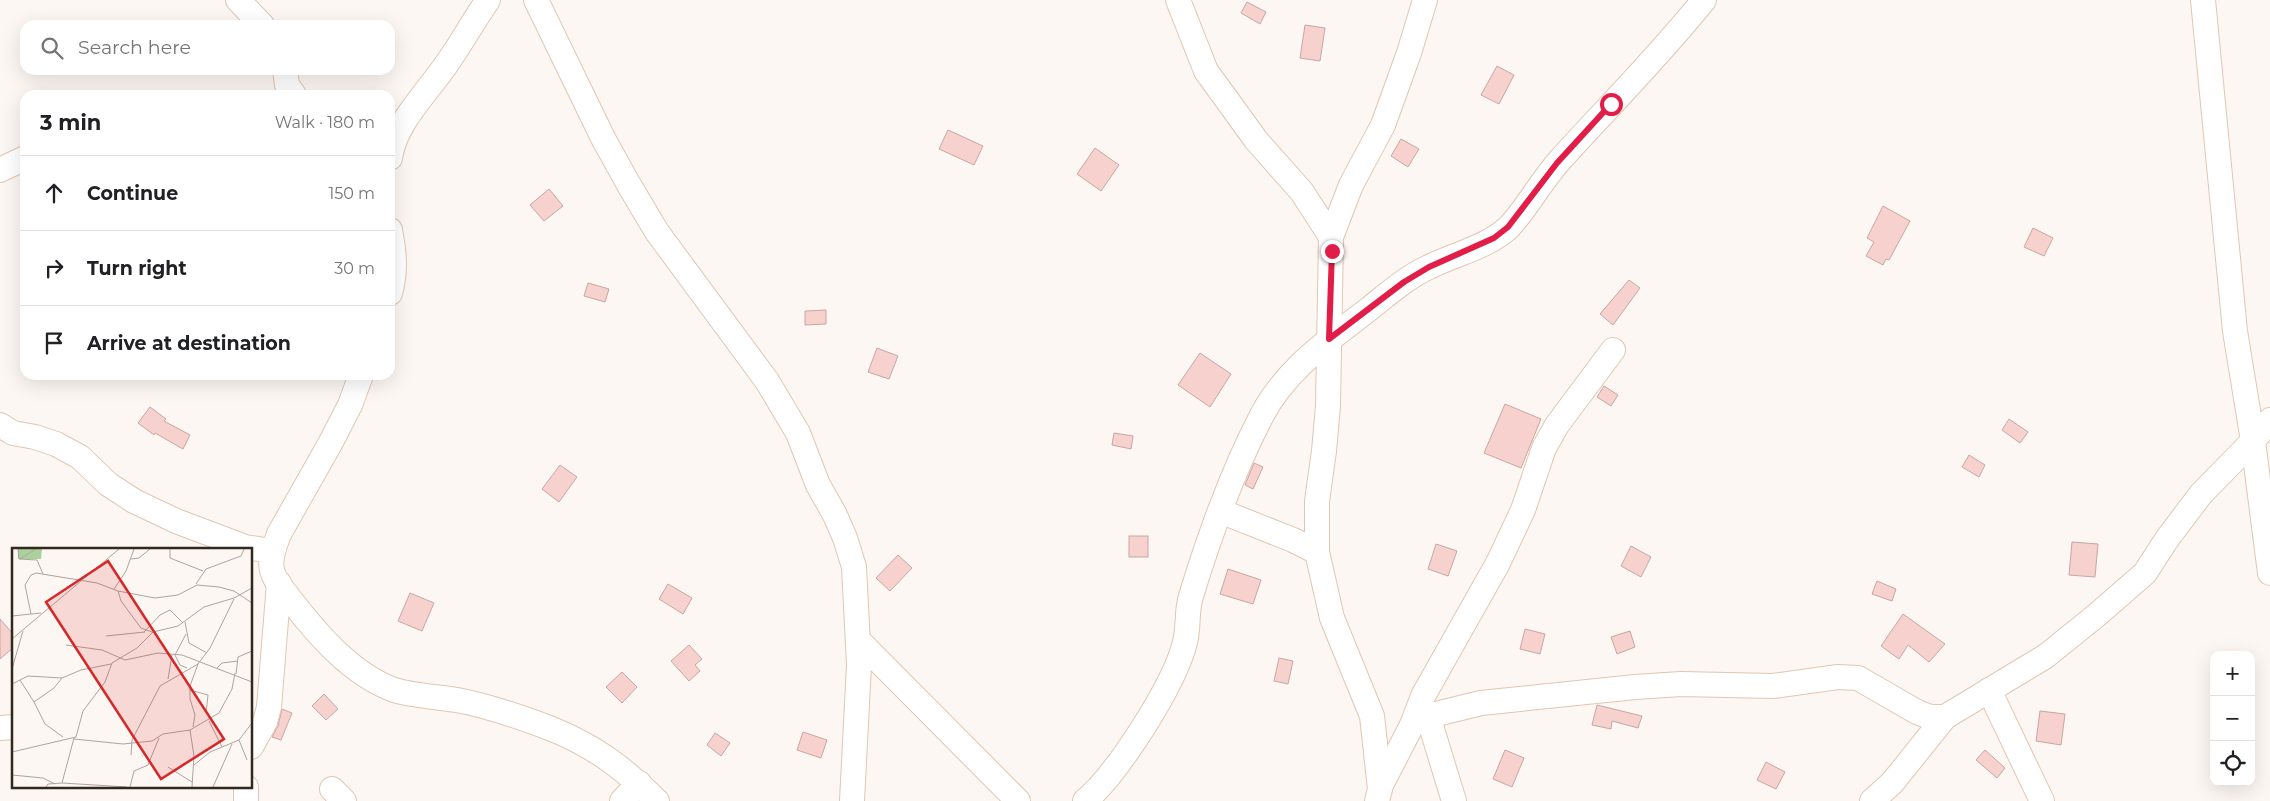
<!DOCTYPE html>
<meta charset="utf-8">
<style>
:root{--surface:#fff;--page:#f6f6f6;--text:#202124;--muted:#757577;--line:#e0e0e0}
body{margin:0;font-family:Montserrat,sans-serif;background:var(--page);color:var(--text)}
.controls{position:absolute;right:15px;bottom:15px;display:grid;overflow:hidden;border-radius:10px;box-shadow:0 5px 20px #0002}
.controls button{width:45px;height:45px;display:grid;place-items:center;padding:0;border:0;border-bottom:1px solid var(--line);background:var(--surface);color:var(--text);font:25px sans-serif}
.stop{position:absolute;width:15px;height:15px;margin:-11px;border:4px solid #e11d48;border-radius:50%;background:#fff}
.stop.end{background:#e11d48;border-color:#fff;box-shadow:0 1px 5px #0008}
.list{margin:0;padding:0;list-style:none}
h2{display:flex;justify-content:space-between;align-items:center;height:65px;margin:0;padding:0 20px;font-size:21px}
h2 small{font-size:16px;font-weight:400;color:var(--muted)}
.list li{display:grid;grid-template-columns:32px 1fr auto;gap:15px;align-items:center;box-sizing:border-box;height:75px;padding:0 20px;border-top:1px solid var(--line)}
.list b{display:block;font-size:19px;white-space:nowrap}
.list em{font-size:16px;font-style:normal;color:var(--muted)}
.icon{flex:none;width:28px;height:28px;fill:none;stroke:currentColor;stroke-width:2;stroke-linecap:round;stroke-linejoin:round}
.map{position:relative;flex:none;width:2270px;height:801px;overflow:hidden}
.search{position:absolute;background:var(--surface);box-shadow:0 5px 20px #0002;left:20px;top:20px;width:375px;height:55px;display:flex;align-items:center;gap:12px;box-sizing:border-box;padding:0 18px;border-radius:15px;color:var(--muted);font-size:19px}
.panel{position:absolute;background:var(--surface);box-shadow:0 5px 20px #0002;left:20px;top:90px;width:375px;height:290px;border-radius:15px}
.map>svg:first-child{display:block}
.building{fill:#f6d1ce;stroke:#c9a6a3}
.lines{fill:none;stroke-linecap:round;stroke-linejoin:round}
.minor-casing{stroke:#e1c6b2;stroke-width:26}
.minor{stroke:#fff;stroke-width:24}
.route{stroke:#e11d48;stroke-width:6}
.inset-road{fill:none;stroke:#aca49f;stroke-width:1}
.view{fill:#d62828;fill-opacity:0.15;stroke:#d62828;stroke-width:2.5}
.inset-edge{fill:none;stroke:#322820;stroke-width:2.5}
</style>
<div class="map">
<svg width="2270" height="801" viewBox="0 0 2270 801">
<rect width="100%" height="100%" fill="#fdf7f3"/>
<!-- building -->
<g class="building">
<polygon points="1247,2 1266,12 1260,24 1241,13"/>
<polygon points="1305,25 1325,28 1320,61 1300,58"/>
<polygon points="1497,66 1514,75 1499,104 1481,95"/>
<polygon points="948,130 983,146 974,165 939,149"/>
<polygon points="1401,139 1419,149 1408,167 1391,156"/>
<polygon points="1095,148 1119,165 1101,191 1077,174"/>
<polygon points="549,189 563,206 544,221 530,205"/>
<polygon points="1883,206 1910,221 1889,260 1886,259 1883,265 1866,256 1874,242 1867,238"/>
<polygon points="2033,228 2053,238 2044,256 2024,247"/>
<polygon points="1629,280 1640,288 1613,325 1600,314"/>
<polygon points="588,283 609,289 605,302 584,296"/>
<polygon points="826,310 826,324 805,325 805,311"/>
<polygon points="877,348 898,356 889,379 868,372"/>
<polygon points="1200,353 1231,374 1210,407 1178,385"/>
<polygon points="1604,386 1618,395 1611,406 1597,397"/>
<polygon points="1505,404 1541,419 1521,468 1484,453"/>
<polygon points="150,407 166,419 164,421 190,435 183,449 155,433 154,435 138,423"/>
<polygon points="2009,419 2028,432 2020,443 2002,430"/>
<polygon points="1114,433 1133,436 1131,449 1112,445"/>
<polygon points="1969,455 1985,465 1979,477 1962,467"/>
<polygon points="1254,463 1263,467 1253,489 1245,485"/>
<polygon points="560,465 577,477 559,502 542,489"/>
<rect x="1129" y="536" width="19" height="21"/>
<polygon points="2072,542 2098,544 2095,577 2069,575"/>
<polygon points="1436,544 1457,551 1448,576 1428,569"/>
<polygon points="1631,546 1651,557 1641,577 1621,566"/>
<polygon points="898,555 912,568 890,591 876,578"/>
<polygon points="1228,569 1261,580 1253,604 1220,594"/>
<polygon points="1877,581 1896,589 1892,601 1872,594"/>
<polygon points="668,584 692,598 683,614 659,599"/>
<polygon points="410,593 434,603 422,631 398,621"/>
<polygon points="1903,614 1945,644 1929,662 1908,645 1899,659 1881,646"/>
<polygon points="0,619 14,635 14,647 0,659"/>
<polygon points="1525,629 1545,634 1540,654 1520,649"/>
<polygon points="1630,631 1635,647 1617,654 1611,637"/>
<polygon points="689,645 702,659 695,665 700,671 689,681 671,661"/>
<polygon points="1279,658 1293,661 1288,684 1274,681"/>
<polygon points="622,672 637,687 622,703 606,687"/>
<polygon points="324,694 338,709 326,720 312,706"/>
<polygon points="1597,705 1642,716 1638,728 1612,721 1611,729 1592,725"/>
<polygon points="282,709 292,713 281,740 272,737 278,726"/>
<polygon points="2040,711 2065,714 2061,745 2036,741"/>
<polygon points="803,732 827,740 821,758 797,750"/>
<polygon points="715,733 730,743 721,756 707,745"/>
<polygon points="1505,750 1524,758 1512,787 1493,779"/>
<polygon points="1985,750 2005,768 1997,778 1976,760"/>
<polygon points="1766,762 1785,772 1776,789 1757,780"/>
</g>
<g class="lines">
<!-- minor casing -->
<g class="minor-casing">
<g id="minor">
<polyline points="238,0 262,25"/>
<polyline points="536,0 604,140 629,185 657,232 767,381 798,433 818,485 835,515 845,538 854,567 859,665 852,801"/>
<polyline points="1178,0 1206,71 1256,140 1302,192 1331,237 1328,406 1324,451 1317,501 1317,552 1332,618 1372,716 1380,789 1377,801"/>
<polyline points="2203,0 2235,331 2253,441 2270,573"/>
<polyline points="285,70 287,85 294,95"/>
<path d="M390,158C395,122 428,92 448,62C462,42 474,20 488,0"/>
<polyline points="0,170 25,158"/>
<path d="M390,230C394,249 396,273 390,293"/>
<polyline points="1331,237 1351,185 1383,125 1409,53 1425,0"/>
<path d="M361,375L350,405L331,442L279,534C275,545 269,558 272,570C274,580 284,591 290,599C317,634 351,674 394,690C414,696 441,697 462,701C492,707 523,718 552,729C596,747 623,768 657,801"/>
<polyline points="0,425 13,433 35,437 56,444 80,457 108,484 134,501 176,521 245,547 272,551"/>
<polyline points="1220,511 1293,540 1317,552"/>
<polyline points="858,640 1018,801"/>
<polyline points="1989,690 2042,801"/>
<polyline points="1428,716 1454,801"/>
<polyline points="1412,725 1423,696 1498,563 1523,510 1544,448 1557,425 1613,350"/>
<polyline points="0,728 14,727"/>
<polyline points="251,747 265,722 269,707 279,583"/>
<polyline points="246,787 246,801"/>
<polyline points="1380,787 1412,725 1428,716 1481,703 1635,687 1681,684 1773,686 1838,677 1858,678 1917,712 1930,717 1945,717"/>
<polyline points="332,789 344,801"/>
<polyline points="622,801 639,783"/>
<path d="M1085,801C1118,773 1175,684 1185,642C1189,628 1186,612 1191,596C1210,534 1232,472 1262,415C1286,369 1329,340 1369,309C1388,294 1407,277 1429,267C1455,254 1488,247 1509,227C1527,208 1542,180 1560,160C1608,107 1659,56 1704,0"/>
<polyline points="1872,801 1892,783 1945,717 2046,656 2098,614 2145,573 2167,539 2201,494 2253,441 2270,420"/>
</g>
</g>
<!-- minor -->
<use href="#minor" class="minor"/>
</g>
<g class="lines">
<!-- route -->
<polyline class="route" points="1332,251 1329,339 1404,282 1429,267 1494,238 1508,227 1557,163 1611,104"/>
</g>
<!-- overview -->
<g transform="translate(12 548)">
<rect width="240" height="240" fill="#fdf7f3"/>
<path d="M6,1H30L29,11H6Z" fill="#abd29c"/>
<path class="inset-road" d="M6,1L7,11L25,12L31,26M158,1V10L191,23M8,11L24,1M119,11L127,10L138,1M184,36L194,21L229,8L232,1M102,41L114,23L122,1M106,43L109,53L129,80L140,84M19,66L13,37L19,27L24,25L85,35L106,43L143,50L166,47L185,37L207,39L222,43L240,55M0,68L29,65M173,74L177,95L195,105M132,84L148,67L158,62L171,75M174,86L163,107L168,117L175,120M94,88L133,84M0,91L107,1M54,97L90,102L113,112L146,105L170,107L240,134M205,120L210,115L226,113M0,121L11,83M224,126L226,109L240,103M50,130L42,140L22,154L33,176L51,189M156,131L160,107M8,132L22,154M0,136L16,128L50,130L69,122L99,116M178,142L196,147L194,165M197,173L210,199M181,179L183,167L178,151V138L186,116L198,100L222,51M178,182L182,208L180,239M62,190L50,235L115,239M62,191L111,196L140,193L151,186L178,182L207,165L220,141L223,125M227,192L235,212M0,204L64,189L71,163L93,134L100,115L125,100L141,84L166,78L192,59L222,50L240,40M119,207L120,192L148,138L186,116M182,217L198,204L227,192L240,175M156,219L180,234M0,227L31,230L43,236M34,239L36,236L50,235M118,239L122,223L136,217L147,190M201,239L220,196"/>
<path class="view" d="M96,13L212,191L149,231L34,54Z"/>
<rect width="240" height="240" class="inset-edge"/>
</g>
</svg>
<div class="controls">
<button>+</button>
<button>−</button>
<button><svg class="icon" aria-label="locate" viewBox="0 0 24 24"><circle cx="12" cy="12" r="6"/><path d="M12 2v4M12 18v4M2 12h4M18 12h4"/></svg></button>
</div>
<div class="stop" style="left:1611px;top:104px"></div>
<div class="stop end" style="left:1332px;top:251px"></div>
<div class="search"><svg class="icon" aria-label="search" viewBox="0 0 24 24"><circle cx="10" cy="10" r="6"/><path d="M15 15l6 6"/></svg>Search here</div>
<section class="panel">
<h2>3 min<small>Walk · 180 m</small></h2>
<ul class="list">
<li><svg class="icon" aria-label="ahead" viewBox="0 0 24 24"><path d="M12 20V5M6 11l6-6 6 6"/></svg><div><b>Continue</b></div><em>150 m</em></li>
<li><svg class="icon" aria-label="right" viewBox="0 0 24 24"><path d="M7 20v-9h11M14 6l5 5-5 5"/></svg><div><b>Turn right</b></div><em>30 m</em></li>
<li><svg class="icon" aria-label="arrive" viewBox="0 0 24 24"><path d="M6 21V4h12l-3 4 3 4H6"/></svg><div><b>Arrive at destination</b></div></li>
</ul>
</section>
</div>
